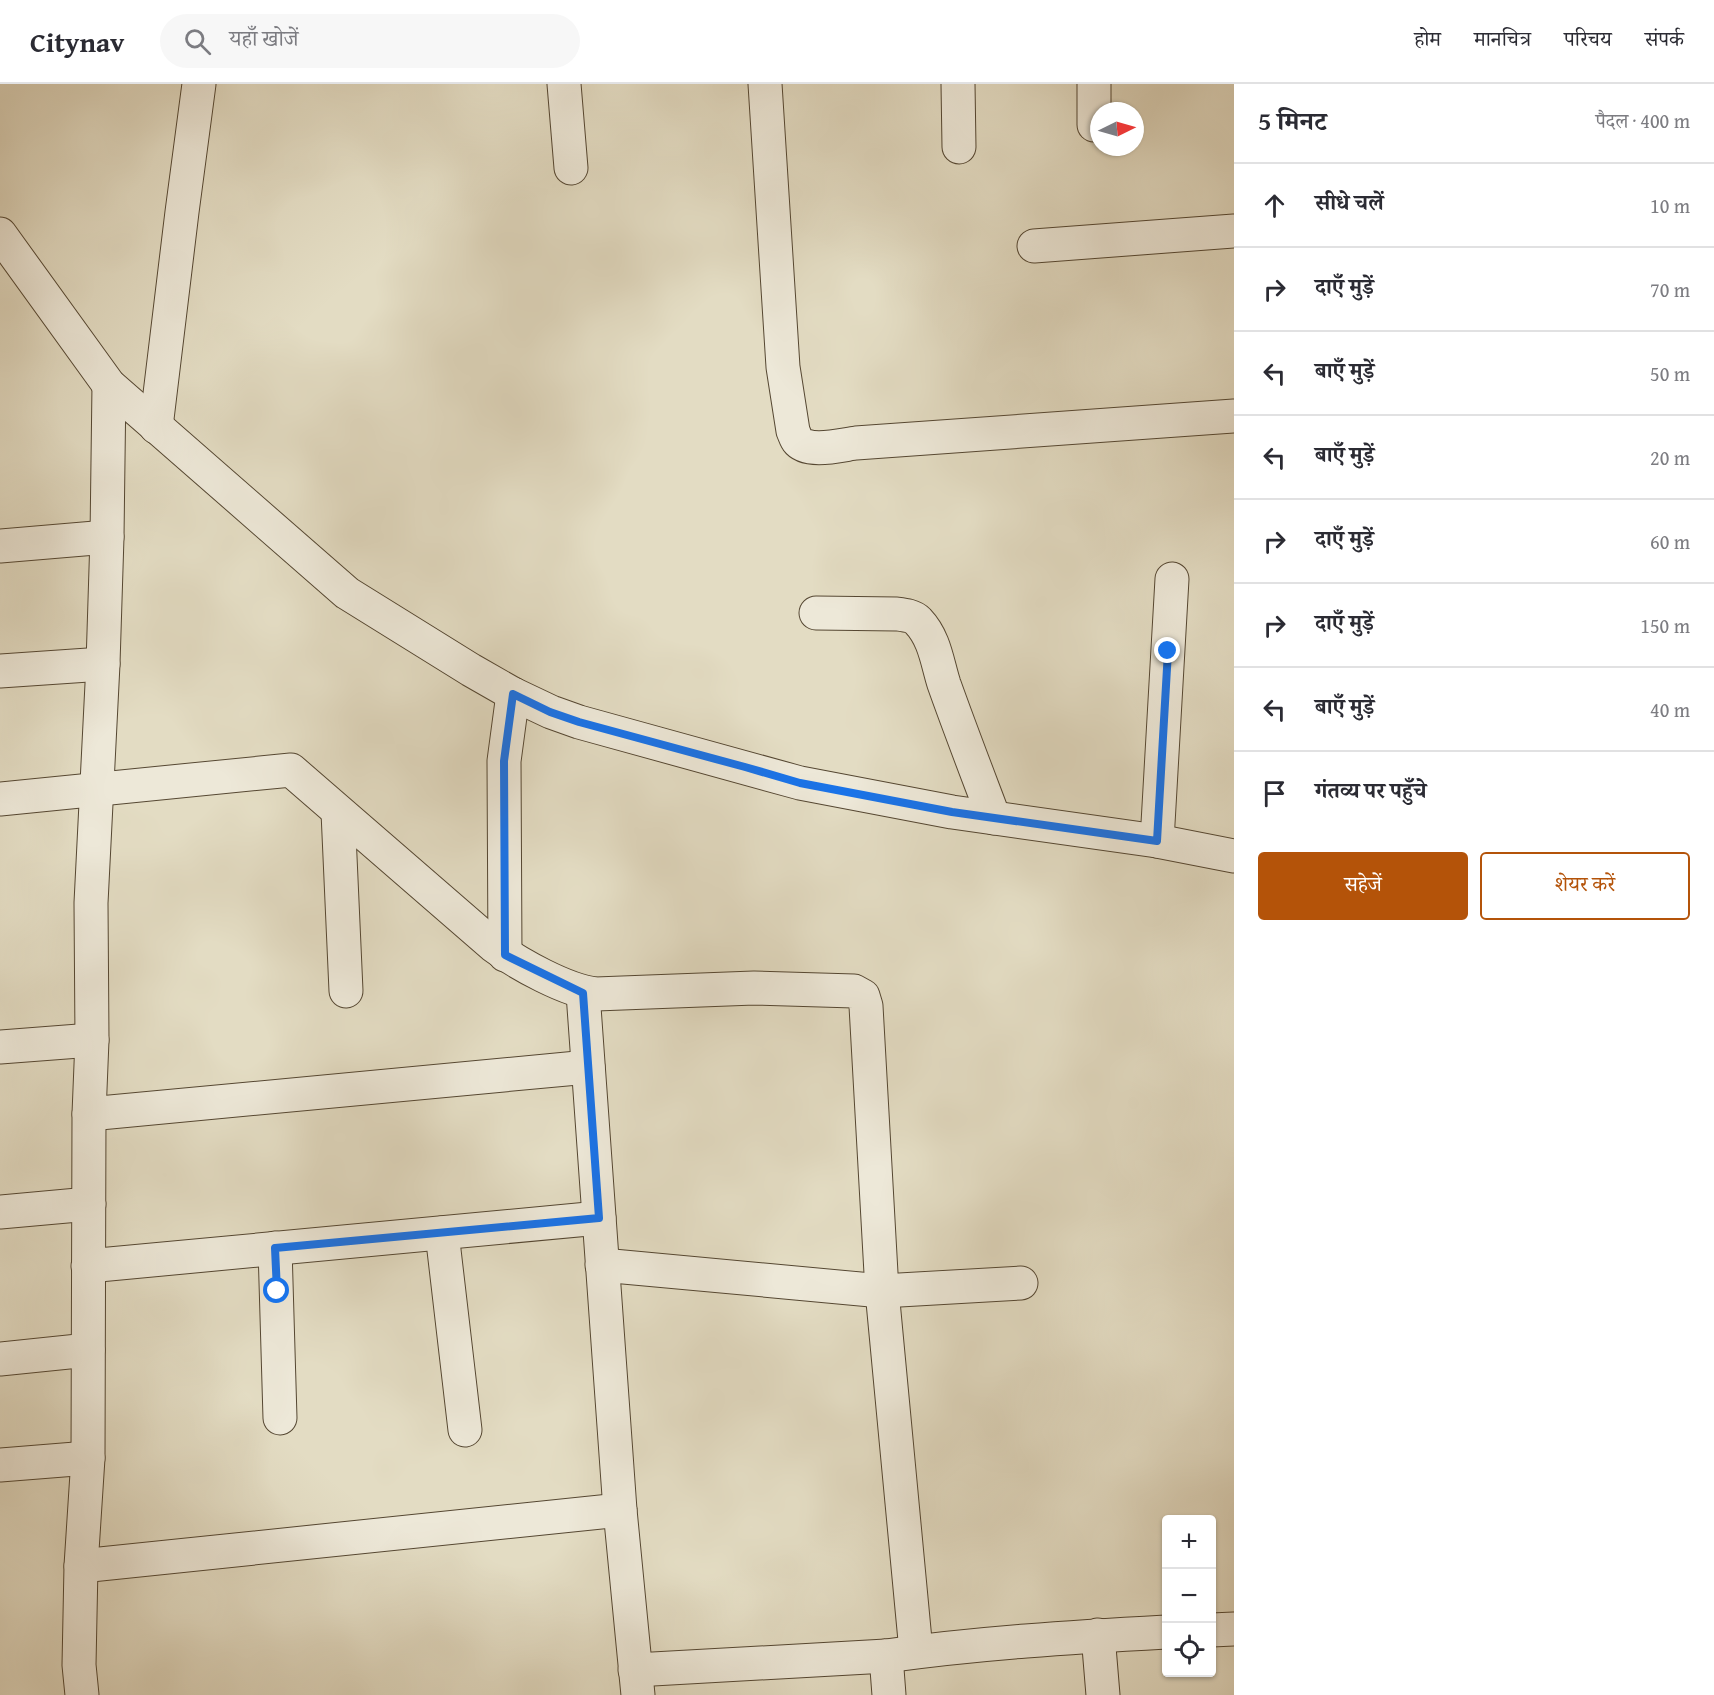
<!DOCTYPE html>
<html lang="hi">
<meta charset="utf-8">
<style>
:root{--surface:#fff;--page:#f7f7f7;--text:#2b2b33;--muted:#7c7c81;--line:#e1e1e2;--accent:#b45309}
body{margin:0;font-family:"Gentium Book Plus","Noto Serif Devanagari",serif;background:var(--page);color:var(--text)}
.controls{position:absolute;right:18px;bottom:18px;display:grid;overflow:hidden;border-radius:6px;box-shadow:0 2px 4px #0004}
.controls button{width:54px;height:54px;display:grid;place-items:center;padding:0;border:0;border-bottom:2px solid var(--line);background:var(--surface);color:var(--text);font:30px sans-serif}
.compass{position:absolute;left:1090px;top:18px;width:54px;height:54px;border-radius:50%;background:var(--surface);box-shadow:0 2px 4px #0004;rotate:85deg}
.stop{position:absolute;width:18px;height:18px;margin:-14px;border:4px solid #1a73e8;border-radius:50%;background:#fff}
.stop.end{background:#1a73e8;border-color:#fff;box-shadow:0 2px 6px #0008}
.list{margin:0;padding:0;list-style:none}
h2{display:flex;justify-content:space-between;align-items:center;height:78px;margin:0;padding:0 24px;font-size:26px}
h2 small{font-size:20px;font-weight:400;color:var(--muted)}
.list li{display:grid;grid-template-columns:39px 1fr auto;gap:18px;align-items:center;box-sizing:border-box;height:84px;padding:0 24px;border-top:2px solid var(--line)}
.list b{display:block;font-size:22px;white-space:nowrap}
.list em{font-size:20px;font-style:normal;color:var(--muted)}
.actions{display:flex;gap:12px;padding:18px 24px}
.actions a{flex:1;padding:14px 0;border:2px solid var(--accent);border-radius:6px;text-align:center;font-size:21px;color:var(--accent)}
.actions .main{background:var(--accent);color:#fff}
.icon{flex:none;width:33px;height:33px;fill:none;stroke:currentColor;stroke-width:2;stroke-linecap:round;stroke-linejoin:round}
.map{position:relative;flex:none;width:1234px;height:1611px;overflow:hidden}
header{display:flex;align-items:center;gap:36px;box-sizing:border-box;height:84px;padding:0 30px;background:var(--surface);border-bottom:2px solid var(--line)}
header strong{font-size:28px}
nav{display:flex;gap:33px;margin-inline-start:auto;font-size:21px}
.search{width:420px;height:54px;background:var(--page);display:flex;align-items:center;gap:15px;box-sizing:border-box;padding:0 21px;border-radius:33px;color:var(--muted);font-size:22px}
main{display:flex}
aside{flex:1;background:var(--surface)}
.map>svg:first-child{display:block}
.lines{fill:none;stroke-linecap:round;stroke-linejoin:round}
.minor-casing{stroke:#554732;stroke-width:35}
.tertiary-casing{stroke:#554732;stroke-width:35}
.minor{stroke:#ede8d8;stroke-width:33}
.tertiary{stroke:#ede8d8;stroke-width:33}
.route{stroke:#1a73e8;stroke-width:8}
</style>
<header>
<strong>Citynav</strong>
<div class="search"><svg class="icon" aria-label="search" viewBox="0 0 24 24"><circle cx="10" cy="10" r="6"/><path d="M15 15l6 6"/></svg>यहाँ खोजें</div>
<nav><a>होम</a><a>मानचित्र</a><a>परिचय</a><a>संपर्क</a></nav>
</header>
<main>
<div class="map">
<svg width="1234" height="1611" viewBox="0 0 1234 1611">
<rect width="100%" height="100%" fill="#e3dcc3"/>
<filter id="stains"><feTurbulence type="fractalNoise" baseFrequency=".00333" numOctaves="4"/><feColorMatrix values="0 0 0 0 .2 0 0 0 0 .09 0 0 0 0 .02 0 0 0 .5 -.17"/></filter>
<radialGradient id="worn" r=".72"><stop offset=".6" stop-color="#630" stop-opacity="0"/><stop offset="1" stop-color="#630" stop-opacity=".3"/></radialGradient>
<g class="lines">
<!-- minor casing -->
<g class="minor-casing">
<g id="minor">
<polyline points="564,0 571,84"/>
<path d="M765,0L783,283L793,347C794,349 796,355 797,356C807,370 841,361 856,359L1234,332"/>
<polyline points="958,0 959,63"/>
<polyline points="1094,0 1094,41"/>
<polyline points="1034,162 1234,147"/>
<polyline points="156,343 182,128 199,0"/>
<polyline points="0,462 107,453"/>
<path d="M816,529L897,530C905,531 913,532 918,537C935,555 937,578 944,600C960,645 977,689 994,734"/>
<polyline points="0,587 103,580"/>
<path d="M0,715L291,686L494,862C518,880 567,907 596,910L754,904L854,907L863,912L866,922L882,1207L916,1567"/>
<polyline points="338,728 346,907"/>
<polyline points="1157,757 1172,495"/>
<polyline points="505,871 504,677 513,610"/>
<polyline points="583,909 620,1426 638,1611"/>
<polyline points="0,963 92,956"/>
<polyline points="89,1030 588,983"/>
<polyline points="0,1128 89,1120"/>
<polyline points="442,1149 465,1346"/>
<polyline points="275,1164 280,1334"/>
<polyline points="602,1181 882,1207 1021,1199"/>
<polyline points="88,1182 599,1134"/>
<polyline points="0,1275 88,1266"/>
<polyline points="0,1381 88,1374"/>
<polyline points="81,1482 620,1426"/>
<polyline points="1212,1546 1234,1545"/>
<polyline points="1098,1551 1103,1611"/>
<polyline points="886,1572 889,1611"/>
<path d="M635,1586L886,1572C978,1559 1074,1553 1166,1548"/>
</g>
</g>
<!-- tertiary casing -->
<g class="tertiary-casing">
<g id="tertiary">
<polyline points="0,150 109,301 347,509 471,586 513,610 551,628 579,638 800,699 952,728 1157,757 1234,772"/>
<polyline points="82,1611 79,1581 81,1482 88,1374 89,1030 92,956 91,819 103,580 107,453 109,301"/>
</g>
</g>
<!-- minor -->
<use href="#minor" class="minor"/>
<!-- tertiary -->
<use href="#tertiary" class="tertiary"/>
</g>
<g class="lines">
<!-- route -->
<polyline class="route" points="277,1207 275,1164 599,1134 583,909 505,871 504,677 513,610 550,628 579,638 745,683 800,699 952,728 1157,757 1168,567"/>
</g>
<rect width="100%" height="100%" filter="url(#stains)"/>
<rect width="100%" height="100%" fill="url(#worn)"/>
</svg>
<div class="controls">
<button>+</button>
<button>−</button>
<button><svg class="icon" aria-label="locate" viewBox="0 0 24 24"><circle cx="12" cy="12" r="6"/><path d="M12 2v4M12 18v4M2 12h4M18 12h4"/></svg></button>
</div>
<svg class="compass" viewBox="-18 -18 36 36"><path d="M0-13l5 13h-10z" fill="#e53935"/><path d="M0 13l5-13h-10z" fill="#7c7c81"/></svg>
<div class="stop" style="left:277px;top:1207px"></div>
<div class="stop end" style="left:1168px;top:567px"></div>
</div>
<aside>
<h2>5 मिनट<small>पैदल · 400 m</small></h2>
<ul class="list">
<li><svg class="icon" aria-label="ahead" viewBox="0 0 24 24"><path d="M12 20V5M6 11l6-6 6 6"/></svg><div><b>सीधे चलें</b></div><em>10 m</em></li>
<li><svg class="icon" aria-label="right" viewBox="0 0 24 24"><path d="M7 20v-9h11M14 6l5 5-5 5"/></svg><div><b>दाएँ मुड़ें</b></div><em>70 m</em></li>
<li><svg class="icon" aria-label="left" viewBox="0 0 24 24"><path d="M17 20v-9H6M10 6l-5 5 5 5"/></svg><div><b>बाएँ मुड़ें</b></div><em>50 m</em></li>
<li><svg class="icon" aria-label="left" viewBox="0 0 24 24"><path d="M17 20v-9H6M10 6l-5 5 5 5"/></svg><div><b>बाएँ मुड़ें</b></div><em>20 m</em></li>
<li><svg class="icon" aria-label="right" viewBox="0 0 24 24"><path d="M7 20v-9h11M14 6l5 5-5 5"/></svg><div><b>दाएँ मुड़ें</b></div><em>60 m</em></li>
<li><svg class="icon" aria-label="right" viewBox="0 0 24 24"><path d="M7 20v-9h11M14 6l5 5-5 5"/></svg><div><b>दाएँ मुड़ें</b></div><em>150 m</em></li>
<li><svg class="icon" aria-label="left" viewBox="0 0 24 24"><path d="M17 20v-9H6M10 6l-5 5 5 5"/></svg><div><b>बाएँ मुड़ें</b></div><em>40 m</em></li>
<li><svg class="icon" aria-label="arrive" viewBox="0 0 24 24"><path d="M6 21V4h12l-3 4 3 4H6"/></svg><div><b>गंतव्य पर पहुँचे</b></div></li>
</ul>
<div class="actions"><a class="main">सहेजें</a><a>शेयर करें</a></div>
</aside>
</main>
